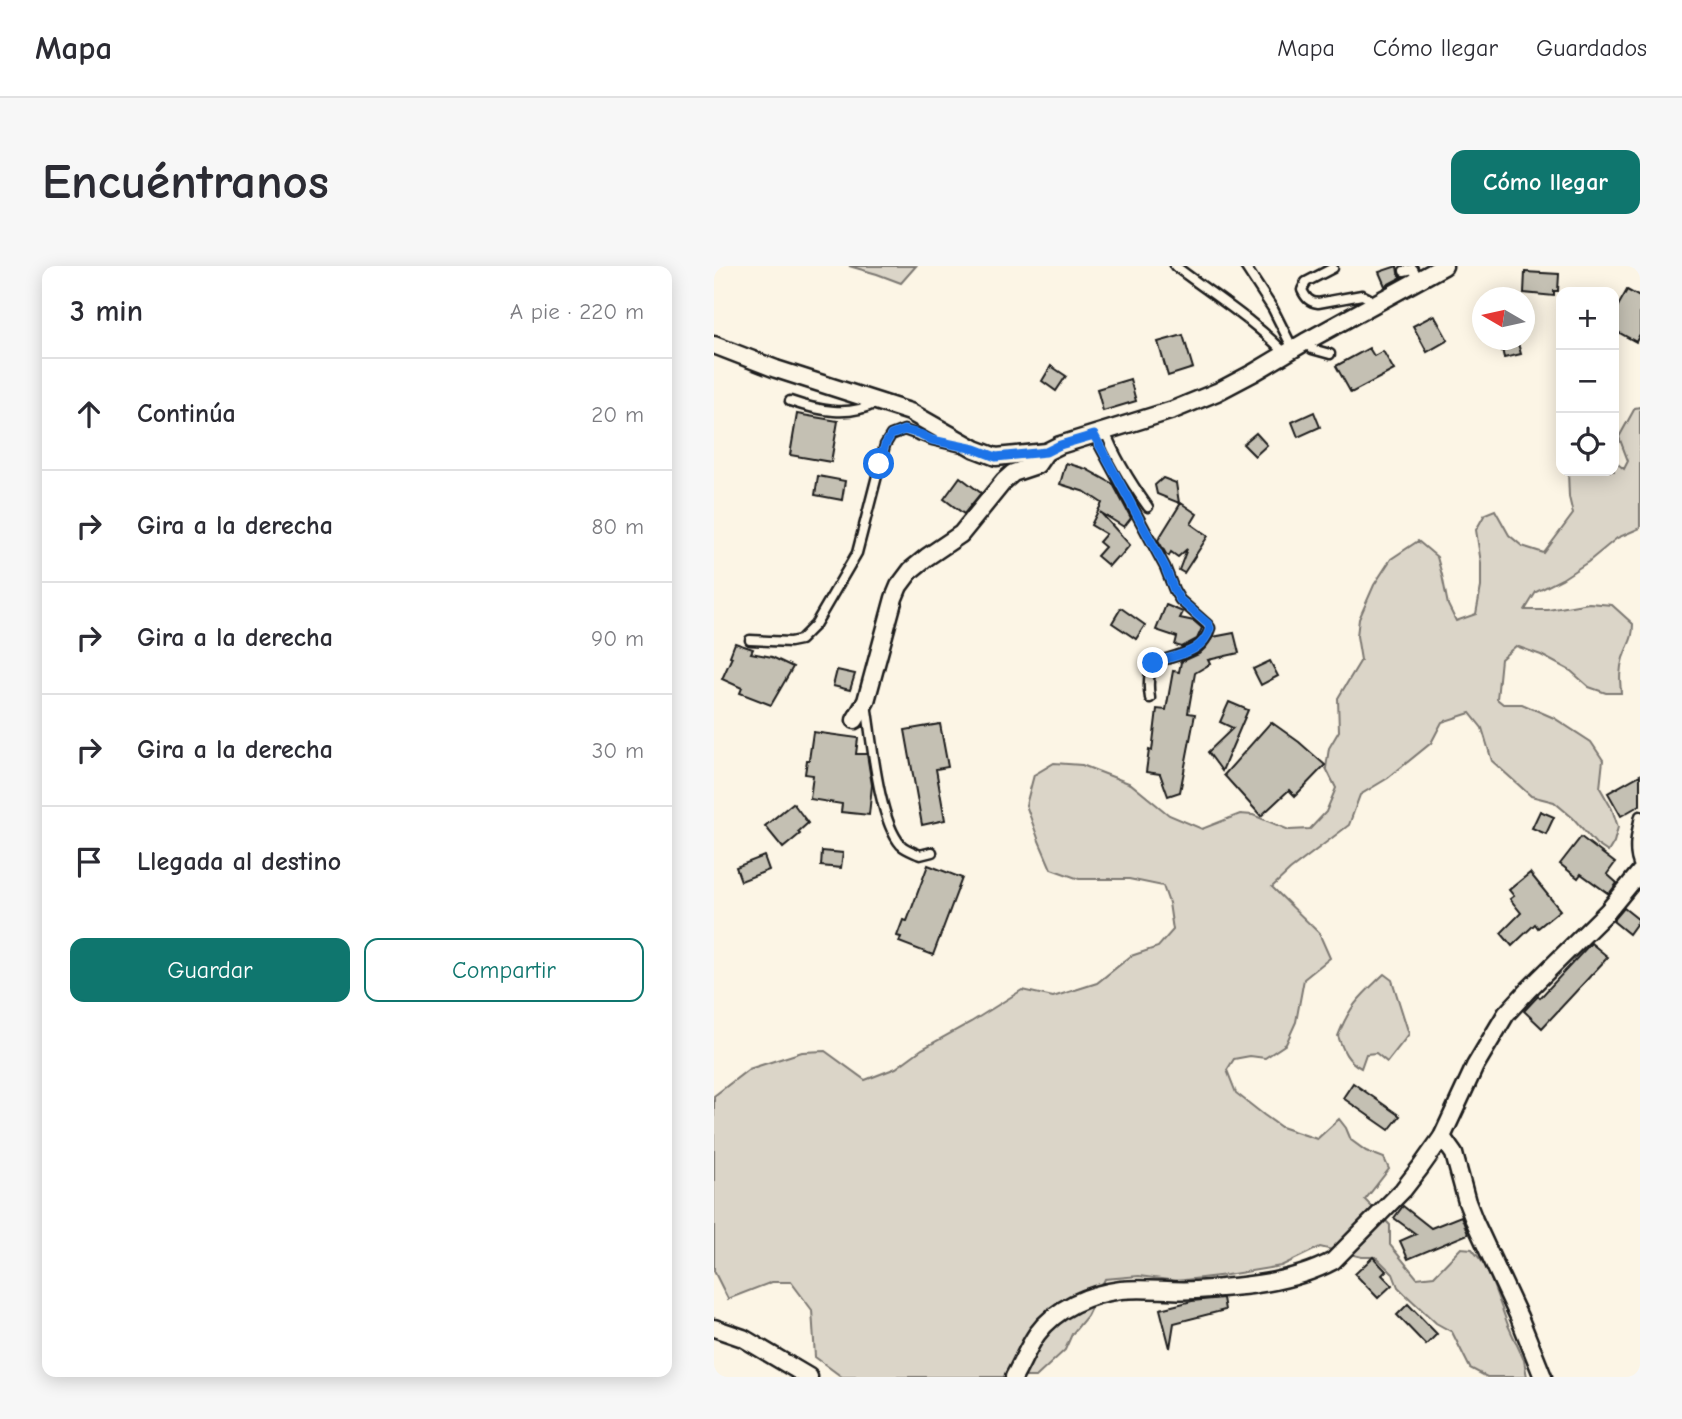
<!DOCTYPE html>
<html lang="es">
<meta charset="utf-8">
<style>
:root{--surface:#fff;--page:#f7f7f7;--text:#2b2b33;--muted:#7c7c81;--line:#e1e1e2;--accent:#0f766e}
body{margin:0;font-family:"Comic Neue",sans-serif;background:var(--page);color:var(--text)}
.controls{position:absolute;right:21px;top:21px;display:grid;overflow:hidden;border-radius:14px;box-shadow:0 4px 18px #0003}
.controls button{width:63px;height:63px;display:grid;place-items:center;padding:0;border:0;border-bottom:2px solid var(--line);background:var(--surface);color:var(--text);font:35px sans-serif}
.compass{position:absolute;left:758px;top:21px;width:63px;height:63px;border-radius:50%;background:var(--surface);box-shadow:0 4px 18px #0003;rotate:279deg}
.stop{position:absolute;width:21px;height:21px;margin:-16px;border:5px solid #1a73e8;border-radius:50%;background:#fff}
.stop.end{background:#1a73e8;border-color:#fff;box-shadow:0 2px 7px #0008}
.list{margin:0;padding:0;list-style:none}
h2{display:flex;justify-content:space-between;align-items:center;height:91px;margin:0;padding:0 28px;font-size:30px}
h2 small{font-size:23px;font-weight:400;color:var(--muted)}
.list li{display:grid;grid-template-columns:46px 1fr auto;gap:21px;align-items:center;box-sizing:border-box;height:112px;padding:0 28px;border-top:2px solid var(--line)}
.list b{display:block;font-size:26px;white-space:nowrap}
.list em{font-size:23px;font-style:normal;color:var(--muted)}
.actions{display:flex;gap:14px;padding:21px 28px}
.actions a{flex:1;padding:16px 0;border:2px solid var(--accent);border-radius:14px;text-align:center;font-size:24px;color:var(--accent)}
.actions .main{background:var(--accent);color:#fff}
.icon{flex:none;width:38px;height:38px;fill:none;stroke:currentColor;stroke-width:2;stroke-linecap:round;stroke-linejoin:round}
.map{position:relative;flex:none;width:926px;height:1111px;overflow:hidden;border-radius:14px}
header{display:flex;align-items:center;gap:42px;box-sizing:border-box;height:98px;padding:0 35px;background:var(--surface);border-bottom:2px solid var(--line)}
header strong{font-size:33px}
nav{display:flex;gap:38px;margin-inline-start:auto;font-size:24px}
.intro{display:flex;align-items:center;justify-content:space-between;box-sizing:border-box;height:168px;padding:0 42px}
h1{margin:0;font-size:49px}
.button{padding:18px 32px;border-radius:14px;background:var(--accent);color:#fff;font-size:24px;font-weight:700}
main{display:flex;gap:42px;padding:0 42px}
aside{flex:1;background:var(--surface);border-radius:14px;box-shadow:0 4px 18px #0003}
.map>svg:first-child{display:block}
.green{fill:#dbd5c8;stroke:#7c7872;stroke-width:2}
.building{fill:#c4c0b3;stroke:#1c1c1c;stroke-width:2}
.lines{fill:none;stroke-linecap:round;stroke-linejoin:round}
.service-casing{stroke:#1c1c1c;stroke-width:13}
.minor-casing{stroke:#1c1c1c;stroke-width:21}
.service{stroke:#fcf5e5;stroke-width:8}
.minor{stroke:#fcf5e5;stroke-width:16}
.route{stroke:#1a73e8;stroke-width:9}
</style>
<header>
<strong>Mapa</strong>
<nav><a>Mapa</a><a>Cómo llegar</a><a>Guardados</a></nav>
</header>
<div class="intro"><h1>Encuéntranos</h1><a class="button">Cómo llegar</a></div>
<main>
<aside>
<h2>3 min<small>A pie · 220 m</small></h2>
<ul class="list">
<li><svg class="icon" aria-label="ahead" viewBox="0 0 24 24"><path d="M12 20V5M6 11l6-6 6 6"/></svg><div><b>Continúa</b></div><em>20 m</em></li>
<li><svg class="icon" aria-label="right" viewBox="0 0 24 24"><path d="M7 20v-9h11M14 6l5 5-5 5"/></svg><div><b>Gira a la derecha</b></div><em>80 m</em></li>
<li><svg class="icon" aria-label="right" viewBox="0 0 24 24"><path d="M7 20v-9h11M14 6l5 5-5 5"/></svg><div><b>Gira a la derecha</b></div><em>90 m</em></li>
<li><svg class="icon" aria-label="right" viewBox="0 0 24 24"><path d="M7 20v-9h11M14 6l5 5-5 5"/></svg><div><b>Gira a la derecha</b></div><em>30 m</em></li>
<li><svg class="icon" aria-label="arrive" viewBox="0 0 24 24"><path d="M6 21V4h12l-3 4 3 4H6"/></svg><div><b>Llegada al destino</b></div></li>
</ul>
<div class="actions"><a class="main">Guardar</a><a>Compartir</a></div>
</aside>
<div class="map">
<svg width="926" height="1111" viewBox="0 0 926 1111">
<rect width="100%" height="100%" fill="#fcf5e5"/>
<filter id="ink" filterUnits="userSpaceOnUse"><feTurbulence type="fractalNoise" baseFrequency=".0143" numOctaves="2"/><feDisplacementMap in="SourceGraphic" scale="14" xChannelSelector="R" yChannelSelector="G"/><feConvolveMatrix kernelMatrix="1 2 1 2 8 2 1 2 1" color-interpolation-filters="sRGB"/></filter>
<g filter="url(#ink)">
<!-- green -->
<g class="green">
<polygon points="135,0 202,0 187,17 163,8"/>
<path d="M926,141V262L903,272L874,296L848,313L822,326L811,344H834L875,337L898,339L919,358C919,375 914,377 909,392C905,404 906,415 907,427H892L875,421L857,405L827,389L802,380L787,393L783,433L789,438H808L840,452L877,476L889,494L886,522L898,543L904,561L900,576L894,586L882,578L859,552L840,536L817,530L778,495L768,462L756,447L728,456L717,477L674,512L646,529L635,559L576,604L558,621L605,667L616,692L590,713L582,756L572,778L551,792L536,790L520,793L513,804L522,827L550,849L567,861L603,873L625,853L632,862L637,874L652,885L670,892L675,903L651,934L676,959V979L703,1012L720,1010L747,982L758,983L771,999L777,1013L794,1059L810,1094L813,1111H773L756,1102L738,1066L722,1057L691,1028L684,1021L679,1008L662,991H648L606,981L567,1000L513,1009L462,1015L425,1010L391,1013L373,1050L358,1068L351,1084L322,1111H128L101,1091L98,1044L77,1016H58L14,1033L0,1005V830L35,803L88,786L111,785L151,814L182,802L208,783L257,756L308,724L339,731L383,717L417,690L444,681L459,664L455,637L449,620L415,613H365L337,603L325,575L312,539L320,509L340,497L368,499L417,518L455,549L488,563L526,548L539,549L575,564L596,563L612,546L622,522L612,502L615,482L625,465L624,432L647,394L643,370L645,353L660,319L677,293L704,275L723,291L728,309L734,339L742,355L762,348L767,321V297L762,264L771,248L781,244L795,269L808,280L830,287L859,248L855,231L854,205H900V195L910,203L914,195L905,171L921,142Z"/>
<path d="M670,708L678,714L695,768L673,796L662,787L652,788L647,802C633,795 629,784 624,770C636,739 646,731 670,708Z"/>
</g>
<!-- building -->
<g class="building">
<polygon points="683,0 684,7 688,11 671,20 665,6"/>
<polygon points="811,6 845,8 844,25 840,25 840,30 810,27"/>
<polygon points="913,24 926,31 926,68 922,76 900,64 900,47"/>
<polygon points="720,49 734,74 713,86 699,60"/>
<polygon points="469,69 479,102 454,110 444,76"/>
<polygon points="786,74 803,74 807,88 790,92"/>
<polygon points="655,82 660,90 669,85 680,104 637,127 622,100"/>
<polygon points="337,100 352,110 342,125 328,115"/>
<polygon points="416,113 422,135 389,145 383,123"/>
<polygon points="600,146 606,161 584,171 578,156"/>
<polygon points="83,148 124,155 117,196 76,189"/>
<polygon points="542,167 553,179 541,190 529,178"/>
<polygon points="352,197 372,203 399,218 417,252 410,261 386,246 416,279 405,292 403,291 395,300 383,290 391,281 385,276 392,268 377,259 388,237 371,226 346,218"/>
<polygon points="104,210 131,215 128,234 101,229"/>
<polygon points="246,211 267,227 250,248 230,233"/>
<polygon points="449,212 462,217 465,237 443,228 441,219"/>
<polygon points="467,237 483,248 477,258 494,270 470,307 465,304 473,283 464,291 457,286 455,290 452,288 444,274"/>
<polygon points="452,339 469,346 466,352 480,355 488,362 483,373 468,381 461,379 463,371 442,364"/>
<polygon points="407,342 431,359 422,373 398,357"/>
<polygon points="520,367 525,387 494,394 496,398 481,407 474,447 481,448 466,526 454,530 446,508 432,506 435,484 438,485 443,443 452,444 459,405 465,406 467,396 485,388 492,381 499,371"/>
<polygon points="21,377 39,383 37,387 58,391 79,401 57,439 26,427 28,422 8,413 18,391 16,390"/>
<polygon points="556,395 564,410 547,419 539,403"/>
<polygon points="123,404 141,408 136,424 119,420"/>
<polygon points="515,436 534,444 508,505 494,486 519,462 506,456"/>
<polygon points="557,456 585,476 611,499 581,530 575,524 547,550 510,509"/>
<polygon points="226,458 234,501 222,503 231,554 208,559 191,464"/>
<polygon points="99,466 144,472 142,488 153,488 158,519 155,549 127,546 128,538 96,533 99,509 91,508 93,494 95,494"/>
<polygon points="926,509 926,539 907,550 894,527"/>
<polygon points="79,537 94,557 84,566 86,568 69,582 51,560"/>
<polygon points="826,545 840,551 832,568 818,562"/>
<polygon points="867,571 901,597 893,608 903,617 895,628 867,608 864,612 846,598"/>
<polygon points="108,585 129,587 127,602 107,600"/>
<polygon points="50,590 55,604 27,615 22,601"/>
<polygon points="214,599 248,612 219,689 185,676 187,671 183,670 189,654 193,655"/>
<polygon points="816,607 846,644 824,662 821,658 798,680 787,667 807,647 796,633 800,630 795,624"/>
<polygon points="910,642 925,654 915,668 899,655"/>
<polygon points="877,677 894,691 828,762 810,745 824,730 826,732"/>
<polygon points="639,817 686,850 675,864 629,832"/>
<polygon points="689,940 717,962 747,950 754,968 694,993 686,975 702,968 680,952"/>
<polygon points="659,991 672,1005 668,1009 678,1019 664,1032 641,1008"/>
<polygon points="509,1032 511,1044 460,1057 456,1082 446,1043 478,1035"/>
<polygon points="694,1038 723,1068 712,1079 683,1049"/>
</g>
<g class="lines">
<!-- service casing -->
<g class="service-casing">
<g id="service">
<path d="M461,0C499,29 538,53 571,87"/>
<polyline points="531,0 559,43 579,83"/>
<path d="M619,2L592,16L588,24C592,32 595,36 604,37L648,29L654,32L658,39"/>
<polyline points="690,5 699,3 705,14"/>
<polyline points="591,76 598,83 616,88"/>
<path d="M76,135C105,145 135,151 162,137"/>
<path d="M391,165C401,192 417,217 434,241"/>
<path d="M380,169L451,301L460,324L466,334L493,358L496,362C489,388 461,389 439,397C434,409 434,420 436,432"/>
<polyline points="36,374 76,376 86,374 101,359 143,287 171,179 177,169 190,164 218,174 248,181"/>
<path d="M152,438C158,474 164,553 187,579C192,584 200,586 206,589L218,586"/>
<path d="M926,550C923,565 917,587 926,602"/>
</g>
</g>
<!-- minor casing -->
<g class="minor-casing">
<g id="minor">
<polyline points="0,79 62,103 196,146 261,183 282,191 332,186 346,179 459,144 503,126 539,107 591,76 730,0"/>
<polyline points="141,454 152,435 180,332 185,320 197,304 213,291 247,268 290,215 299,207 323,199 332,186"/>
<polyline points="728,871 740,888 753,936 760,954 805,1051 829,1111"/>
<polyline points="0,1062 29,1072 95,1111"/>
<path d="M300,1111C308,1097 314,1081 323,1068C342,1042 375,1028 407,1024C432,1021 457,1026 482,1024C527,1021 578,1017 619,995L689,924L706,902L728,871L761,800L792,748L814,724L894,645L926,606"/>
</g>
</g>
<!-- service -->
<use href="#service" class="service"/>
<!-- minor -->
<use href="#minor" class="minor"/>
</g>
</g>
<g class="lines" filter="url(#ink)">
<!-- route -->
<path class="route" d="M165,198L171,179L177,169L190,164L206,168L218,174L261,183L282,191L332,186L346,179L380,169L451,301L460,324L466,334L494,358L496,362C489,388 461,389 439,397"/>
</g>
</svg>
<div class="controls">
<button>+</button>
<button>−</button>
<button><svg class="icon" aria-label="locate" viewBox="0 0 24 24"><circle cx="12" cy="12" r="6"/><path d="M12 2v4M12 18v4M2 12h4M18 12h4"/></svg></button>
</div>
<svg class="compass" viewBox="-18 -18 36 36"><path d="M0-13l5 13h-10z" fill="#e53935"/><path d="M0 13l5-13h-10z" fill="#7c7c81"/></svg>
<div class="stop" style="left:165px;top:198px"></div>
<div class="stop end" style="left:439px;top:397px"></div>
</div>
</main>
